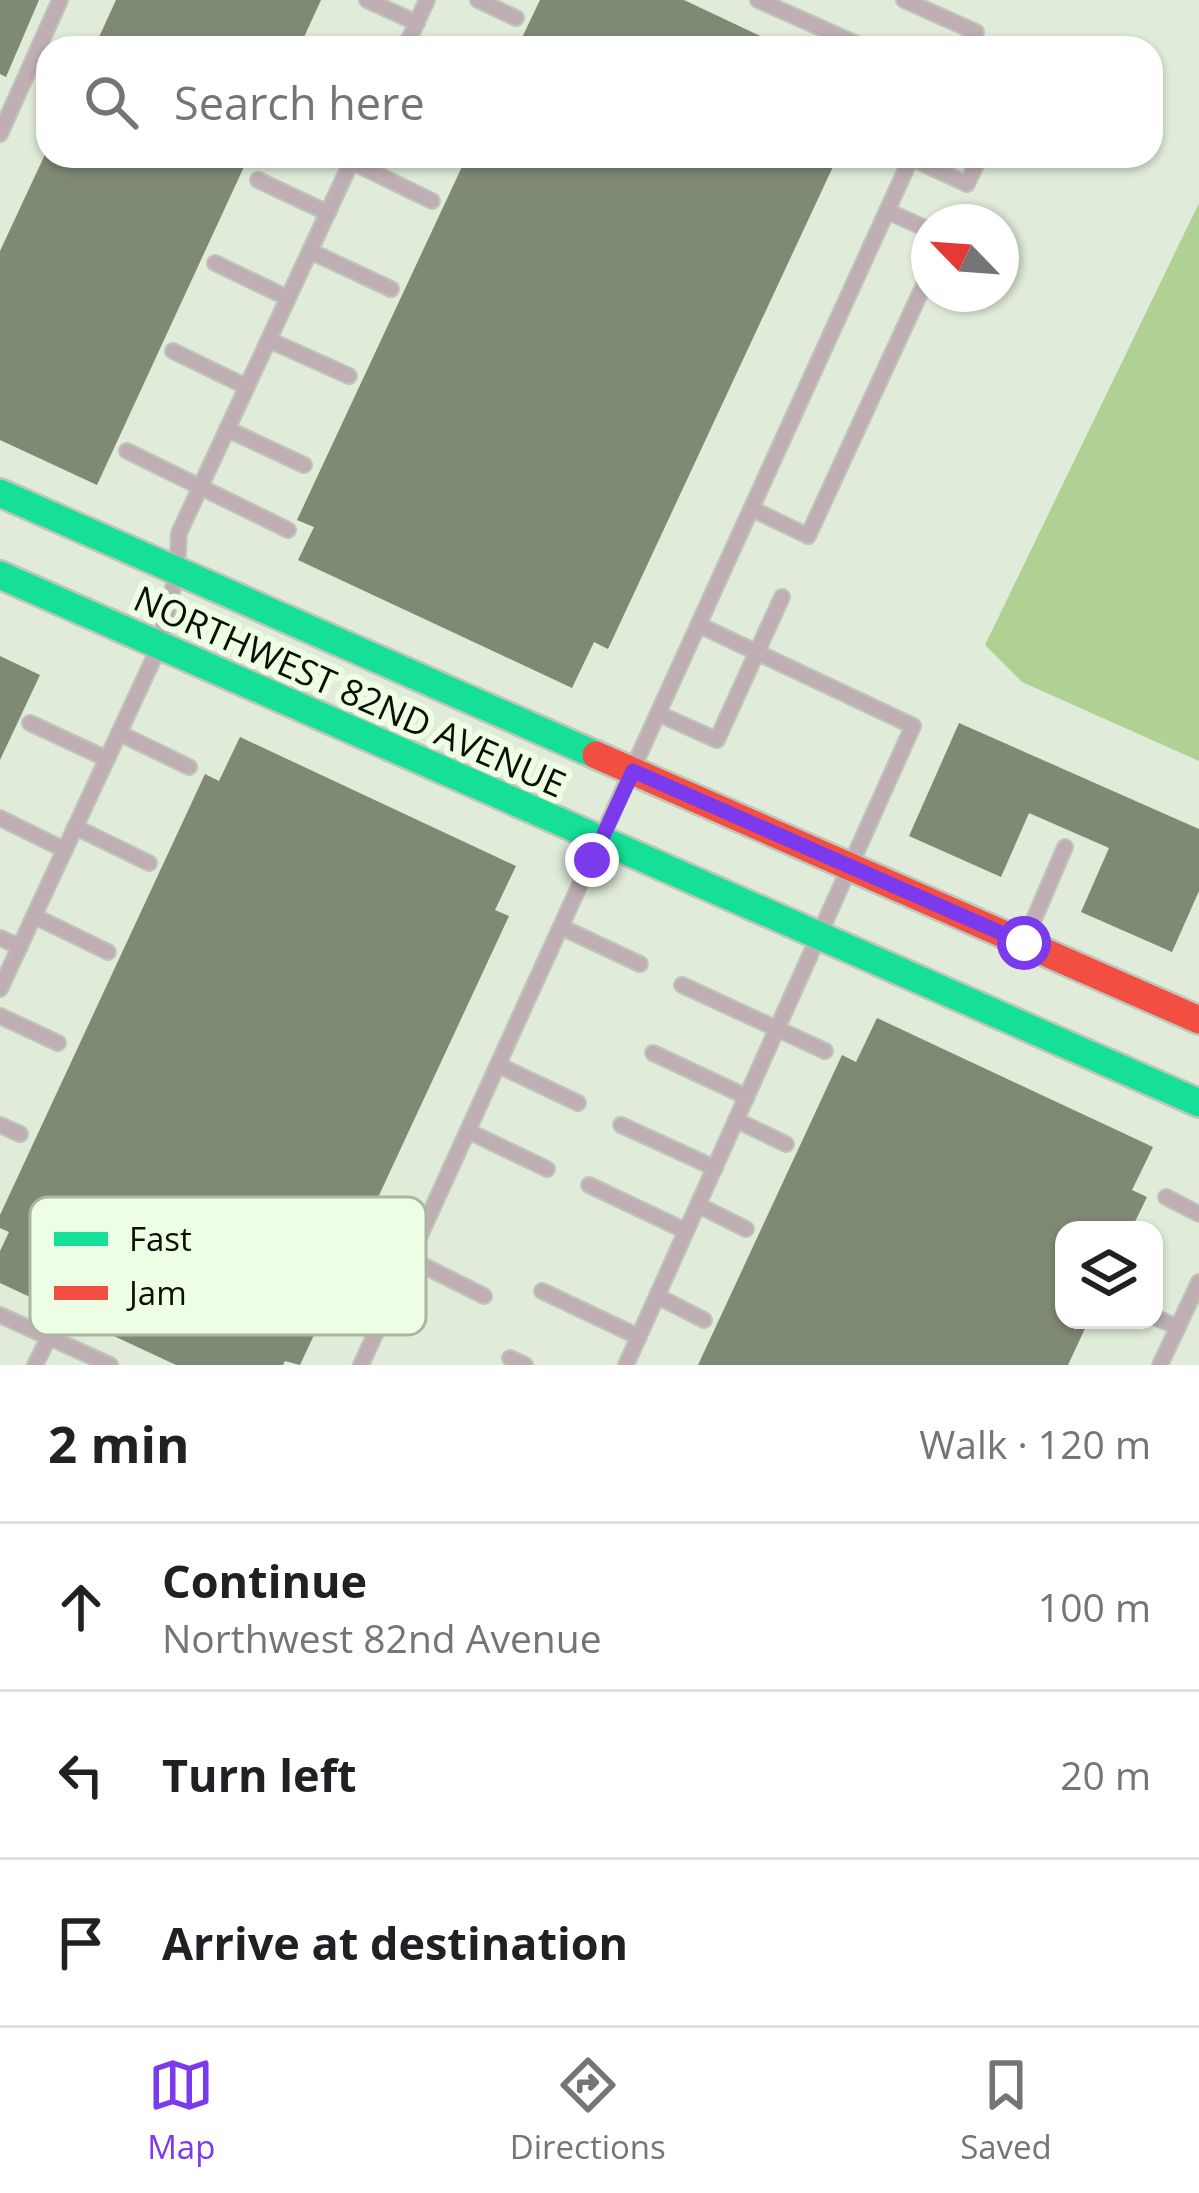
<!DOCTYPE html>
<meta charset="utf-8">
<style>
:root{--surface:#fff;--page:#f6f6f6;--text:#202124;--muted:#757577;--line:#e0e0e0;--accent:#7c3aed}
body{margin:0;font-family:"Open Sans",sans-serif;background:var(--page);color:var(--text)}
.controls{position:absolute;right:36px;bottom:36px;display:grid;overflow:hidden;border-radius:24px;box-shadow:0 3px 9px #0004}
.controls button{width:108px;height:108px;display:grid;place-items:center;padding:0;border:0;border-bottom:3px solid var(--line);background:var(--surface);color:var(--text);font:60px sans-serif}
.compass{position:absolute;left:911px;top:204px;width:108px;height:108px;border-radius:50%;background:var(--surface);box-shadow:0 3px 9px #0004;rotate:295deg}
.stop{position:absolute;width:36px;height:36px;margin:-27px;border:9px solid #7c3aed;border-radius:50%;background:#fff}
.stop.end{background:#7c3aed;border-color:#fff;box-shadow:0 3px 12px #0008}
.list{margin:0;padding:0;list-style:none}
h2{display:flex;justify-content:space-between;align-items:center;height:156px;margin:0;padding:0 48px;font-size:51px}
h2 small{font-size:39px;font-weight:400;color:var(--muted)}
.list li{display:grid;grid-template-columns:78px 1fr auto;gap:36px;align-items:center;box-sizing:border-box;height:168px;padding:0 48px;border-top:3px solid var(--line)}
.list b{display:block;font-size:45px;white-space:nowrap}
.list p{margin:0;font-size:39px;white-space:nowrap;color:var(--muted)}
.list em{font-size:39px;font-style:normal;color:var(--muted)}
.icon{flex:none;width:66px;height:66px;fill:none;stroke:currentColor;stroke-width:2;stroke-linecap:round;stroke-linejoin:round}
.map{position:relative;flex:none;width:1199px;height:1365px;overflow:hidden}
.search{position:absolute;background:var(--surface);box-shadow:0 3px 9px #0004;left:36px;right:36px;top:36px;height:132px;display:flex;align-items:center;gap:30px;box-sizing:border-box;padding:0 42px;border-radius:36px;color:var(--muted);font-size:45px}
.sheet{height:660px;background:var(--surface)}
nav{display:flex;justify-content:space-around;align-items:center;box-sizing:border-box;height:168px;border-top:3px solid var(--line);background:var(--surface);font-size:33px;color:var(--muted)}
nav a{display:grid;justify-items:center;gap:6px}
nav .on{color:var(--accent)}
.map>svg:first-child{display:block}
.water{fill:#afd294}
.building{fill:#7f8a75}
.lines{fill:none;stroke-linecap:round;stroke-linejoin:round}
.lane-casing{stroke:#bec6b9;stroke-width:18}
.fast-casing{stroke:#bec6b9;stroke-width:32}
.jam-casing{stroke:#bec6b9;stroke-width:32}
.lane{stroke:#bfafb4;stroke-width:14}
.fast{stroke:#16e098;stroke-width:27}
.jam{stroke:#f24e42;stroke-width:27}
.route{stroke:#7c3aed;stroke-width:15}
.labels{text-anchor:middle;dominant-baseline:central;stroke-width:12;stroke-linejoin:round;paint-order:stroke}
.street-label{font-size:36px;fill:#091005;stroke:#eefee4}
.key{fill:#eefee4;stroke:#a9b7a1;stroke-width:3}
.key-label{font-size:33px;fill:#091005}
</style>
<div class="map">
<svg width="1199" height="1365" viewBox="0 0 1199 1365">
<rect width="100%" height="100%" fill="#e0ebd9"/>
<!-- water -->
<polygon class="water" points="1199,203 1199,761 1022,682 985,645"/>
<!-- building -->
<g class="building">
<polygon points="0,0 39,0 6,77 0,74"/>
<polygon points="116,0 321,0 299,48 94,48"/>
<polygon points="540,0 684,0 786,48 517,48"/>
<polygon points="48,148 48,156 249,156 97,485 0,440 0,251"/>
<polygon points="467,156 838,156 608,649 594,642 572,688 298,560 314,527 297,520"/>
<polygon points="0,656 40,675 0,760"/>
<polygon points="959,723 1199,829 1199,891 1172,952 1081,912 1109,848 1029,813 1001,877 909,836"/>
<polygon points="240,737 516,866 495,910 509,916 300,1365 285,1361 283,1365 176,1365 0,1283 0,1251 9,1232 0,1228 0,1215 205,774 219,781"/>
<polygon points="877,1018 1153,1147 1132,1190 1147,1197 1131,1230 1064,1230 1064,1320 1089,1320 1068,1365 698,1365 842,1055 856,1062"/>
</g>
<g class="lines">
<!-- lane casing -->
<g class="lane-casing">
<g id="lane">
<polyline points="367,0 417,23"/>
<polyline points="478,0 516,18"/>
<polyline points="758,0 866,48"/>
<polyline points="904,0 976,32 969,48"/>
<polyline points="405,48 427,0"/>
<polyline points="0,134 60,0"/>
<polyline points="911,158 967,184 980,156"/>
<polyline points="352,162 432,201"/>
<polyline points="258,180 328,213"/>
<polyline points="887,211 929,230"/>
<polyline points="310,251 391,289"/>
<polyline points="215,263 288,298"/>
<polyline points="269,340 349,376"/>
<polyline points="173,351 247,387"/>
<polyline points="227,429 304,465"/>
<polyline points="127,451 288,530"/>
<polyline points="752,509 808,536 929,274"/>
<polyline points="659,714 717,740 782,597"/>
<polyline points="30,723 107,759"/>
<polyline points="119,733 189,767"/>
<polyline points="0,818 65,850"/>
<polyline points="75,827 149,863"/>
<polyline points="34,916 108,952"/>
<polyline points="561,927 640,964"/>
<polyline points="0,938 20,947"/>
<polyline points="1026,938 1065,847"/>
<polyline points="682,985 825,1051"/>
<polyline points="0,989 159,647 177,571 179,533 354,156"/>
<polyline points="0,1016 58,1043"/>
<polyline points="653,1053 747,1097"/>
<polyline points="498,1065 578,1103"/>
<polyline points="736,1120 786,1144"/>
<polyline points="0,1125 20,1134"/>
<polyline points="621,1125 715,1168"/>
<polyline points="468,1131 547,1169"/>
<polyline points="589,1185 686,1231"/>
<polyline points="1166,1197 1199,1214"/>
<polyline points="698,1205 746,1229"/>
<polyline points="410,1259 484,1296"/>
<polyline points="542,1291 639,1337"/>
<polyline points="657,1296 704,1320"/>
<polyline points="0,1315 110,1365"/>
<polyline points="1154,1317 1178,1327"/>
<polyline points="510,1358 525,1365"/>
<polyline points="35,1365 49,1337"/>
<polyline points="361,1365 912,156"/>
<polyline points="626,1365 913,726 699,625"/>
<polyline points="1160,1365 1199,1282"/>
</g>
</g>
<!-- fast casing -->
<g class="fast-casing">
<g id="fast">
<polyline points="0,493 596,755"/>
<polyline points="0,575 1199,1103"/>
</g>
</g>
<!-- jam casing -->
<g class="jam-casing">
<polyline id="jam" points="596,755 1199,1020"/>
</g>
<!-- lane -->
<use href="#lane" class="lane"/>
<!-- fast -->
<use href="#fast" class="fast"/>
<!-- jam -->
<use href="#jam" class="jam"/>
</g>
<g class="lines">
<!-- route -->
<polyline class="route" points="592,860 633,771 1024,943"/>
</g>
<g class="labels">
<!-- street labels -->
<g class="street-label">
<text transform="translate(350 691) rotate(24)">NORTHWEST 82ND AVENUE</text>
</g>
</g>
<!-- legend -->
<rect x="30" y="1197" width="396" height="138" rx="18" class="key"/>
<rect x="54" y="1232" width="54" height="14" fill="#16e098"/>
<rect x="54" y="1286" width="54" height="14" fill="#f24e42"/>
<g class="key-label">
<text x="129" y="1251">Fast</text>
<text x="129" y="1305">Jam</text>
</g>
</svg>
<div class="controls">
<button><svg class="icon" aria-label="layers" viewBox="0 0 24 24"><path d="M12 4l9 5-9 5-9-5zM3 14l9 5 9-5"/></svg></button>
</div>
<svg class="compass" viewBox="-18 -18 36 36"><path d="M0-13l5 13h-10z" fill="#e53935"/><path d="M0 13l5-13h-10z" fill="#757577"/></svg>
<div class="stop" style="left:1024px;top:943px"></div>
<div class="stop end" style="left:592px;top:860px"></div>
<div class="search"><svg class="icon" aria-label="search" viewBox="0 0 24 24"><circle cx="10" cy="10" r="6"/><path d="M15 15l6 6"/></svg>Search here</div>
</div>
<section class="sheet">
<h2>2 min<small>Walk · 120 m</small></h2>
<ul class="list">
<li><svg class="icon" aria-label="ahead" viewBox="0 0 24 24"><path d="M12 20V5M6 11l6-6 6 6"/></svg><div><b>Continue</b><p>Northwest 82nd Avenue</p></div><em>100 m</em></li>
<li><svg class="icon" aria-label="left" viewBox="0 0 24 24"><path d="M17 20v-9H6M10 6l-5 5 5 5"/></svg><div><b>Turn left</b></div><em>20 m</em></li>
<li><svg class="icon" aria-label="arrive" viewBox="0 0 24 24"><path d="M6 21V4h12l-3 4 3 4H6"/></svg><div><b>Arrive at destination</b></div></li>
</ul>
</section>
<nav>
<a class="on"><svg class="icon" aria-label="map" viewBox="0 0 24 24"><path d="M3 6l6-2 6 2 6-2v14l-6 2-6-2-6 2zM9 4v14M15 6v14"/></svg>Map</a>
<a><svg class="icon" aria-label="directions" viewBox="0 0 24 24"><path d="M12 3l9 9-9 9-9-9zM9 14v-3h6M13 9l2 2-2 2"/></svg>Directions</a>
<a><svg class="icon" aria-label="saved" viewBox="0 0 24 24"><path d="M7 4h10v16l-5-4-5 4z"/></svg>Saved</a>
</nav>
